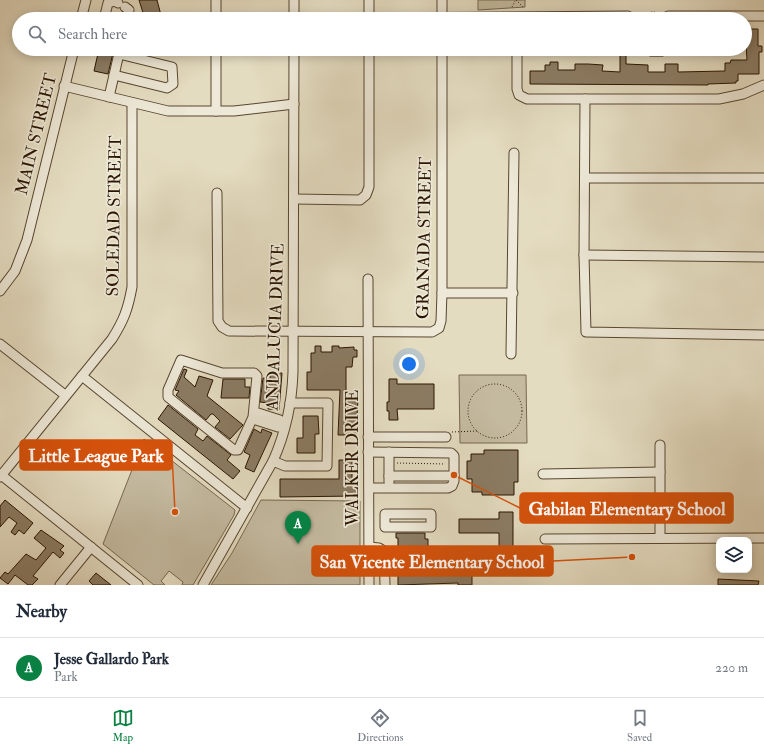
<!DOCTYPE html>
<style>
:root{--surface:#fff;--page:#f2f2f3;--text:#1f2937;--muted:#747a83;--line:#e0e1e3;--accent:#0b8043}
body{margin:0;font-family:"IM FELL Double Pica",serif;background:var(--page);color:var(--text)}
.controls{position:absolute;right:12px;bottom:12px;display:grid;overflow:hidden;border-radius:8px;box-shadow:0 2px 10px #0003}
.controls button{width:36px;height:36px;display:grid;place-items:center;padding:0;border:0;border-bottom:1px solid var(--line);background:var(--surface);color:var(--text);font:20px sans-serif}
.you{position:absolute;left:409px;top:364px;width:14px;height:14px;margin:-10px;border:3px solid #fff;border-radius:50%;background:#1a73e8;box-shadow:0 0 0 6px #1a73e833}
.badge{display:grid;place-items:center;width:26px;height:26px;border-radius:50%;background:var(--accent);color:#fff;font-size:13px;font-weight:700}
.pin{position:absolute;translate:-50% -33px;filter:drop-shadow(0 1px 2px #0008)}
.pin::after{content:'';position:absolute;top:21px;width:14px;height:12px;background:inherit;clip-path:polygon(0 0,100% 0,50% 100%)}
.list{margin:0;padding:0;list-style:none}
h2{display:flex;justify-content:space-between;align-items:center;height:52px;margin:0;padding:0 16px;font-size:17px}
h2 small{font-size:13px;font-weight:400;color:var(--muted)}
.list li{display:grid;grid-template-columns:26px 1fr auto;gap:12px;align-items:center;box-sizing:border-box;height:60px;padding:0 16px;border-top:1px solid var(--line)}
.list b{display:block;font-size:15px;white-space:nowrap}
.list p{margin:0;font-size:13px;white-space:nowrap;color:var(--muted)}
.list em{font-size:13px;font-style:normal;color:var(--muted)}
.icon{flex:none;width:22px;height:22px;fill:none;stroke:currentColor;stroke-width:2;stroke-linecap:round;stroke-linejoin:round}
.map{position:relative;flex:none;width:764px;height:585px;overflow:hidden}
.search{position:absolute;background:var(--surface);box-shadow:0 2px 10px #0003;left:12px;right:12px;top:12px;height:44px;display:flex;align-items:center;gap:10px;box-sizing:border-box;padding:0 14px;border-radius:22px;color:var(--muted);font-size:15px}
.sheet{height:112px;background:var(--surface)}
nav{display:flex;justify-content:space-around;align-items:center;box-sizing:border-box;height:56px;border-top:1px solid var(--line);background:var(--surface);font-size:11px;color:var(--muted)}
nav a{display:grid;justify-items:center;gap:2px}
nav .on{color:var(--accent)}
.map>svg:first-child{display:block}
.green{fill:#c4baa0;stroke:#776850}
.building{fill:#8b7c64;stroke:#2a1500}
.lines{fill:none;stroke-linecap:round;stroke-linejoin:round}
.minor-casing{stroke:#584730;stroke-width:11}
.path{stroke:#2a1500;stroke-width:1;stroke-dasharray:1 2;stroke-linecap:butt}
.minor{stroke:#ede8d7;stroke-width:9}
.labels{text-anchor:middle;dominant-baseline:central;stroke-width:3.5;stroke-linejoin:round;paint-order:stroke}
.street-label{font-size:17px;fill:#2a1500;stroke:#ede8d7}
.leader{fill:none;stroke:#d5520b;stroke-width:1.5}
.callout-dot{fill:#d5520b;stroke:#ede8d7;stroke-width:1.5}
.callout{fill:#d5520b;stroke:#d5520b;stroke-width:1.5}
.callout-label{font-size:18px;text-anchor:middle;font-weight:bold;fill:#fff}
</style>
<div class="map">
<svg width="764" height="585" viewBox="0 0 764 585">
<rect width="100%" height="100%" fill="#e4dcc1"/>
<filter id="stains"><feTurbulence type="fractalNoise" baseFrequency=".005" numOctaves="4"/><feColorMatrix values="0 0 0 0 .2 0 0 0 0 .09 0 0 0 0 .02 0 0 0 .5 -.17"/></filter>
<radialGradient id="worn" r=".72"><stop offset=".6" stop-color="#630" stop-opacity="0"/><stop offset="1" stop-color="#630" stop-opacity=".3"/></radialGradient>
<!-- green -->
<g class="green">
<polygon points="478,0 525,0 525,7 478,10"/>
<polygon points="459,375 526,375 527,443 460,443"/>
<polygon points="144,439 235,510 234,515 193,585 182,585 183,582 169,571 161,581 165,585 154,585 103,544"/>
<polygon points="261,500 360,501 360,585 211,585 232,553"/>
</g>
<!-- building -->
<g class="building">
<polygon points="139,0 157,0 162,19 145,19"/>
<polygon points="745,29 758,29 758,46 762,46 762,52 759,52 759,74 738,74 738,81 736,81 736,83 708,84 708,85 530,84 530,71 545,71 545,65 550,65 550,62 558,62 558,70 575,70 575,64 588,64 603,65 602,71 620,72 620,49 626,49 626,64 648,65 648,72 665,72 665,64 678,64 678,72 725,71 725,63 730,63 731,60 747,60"/>
<polygon points="99,49 114,49 108,74 94,71"/>
<rect x="650" y="49" width="13" height="7"/>
<polygon points="315,346 321,346 321,352 332,352 332,346 339,346 339,348 354,347 354,350 357,350 357,357 353,357 352,367 346,367 346,398 358,398 356,435 338,435 340,390 307,390 307,372 311,372 311,353 315,353"/>
<polygon points="184,369 187,370 184,377 195,387 199,376 213,380 207,396 243,425 230,439 215,427 220,421 213,414 211,414 206,420 176,395 179,391 175,390"/>
<polygon points="270,372 282,373 279,410 268,409 268,403 260,402 263,378 270,379"/>
<polygon points="223,379 245,379 245,387 250,387 249,398 221,398"/>
<polygon points="389,379 397,379 397,384 434,384 434,409 397,409 398,420 389,420 389,411 387,411 387,402 389,402"/>
<polygon points="168,405 198,429 195,435 203,441 207,436 231,455 227,460 240,471 233,479 158,419"/>
<polygon points="303,416 318,416 319,434 315,434 315,453 297,453 297,438 303,438"/>
<polygon points="254,429 261,433 262,429 272,433 254,472 245,468 250,455 244,452"/>
<polygon points="484,450 518,450 518,482 514,482 514,495 482,495 482,492 472,492 472,479 467,479 467,461 471,461 471,454 484,454"/>
<polygon points="339,460 352,460 352,478 356,478 356,496 280,497 280,479 339,479"/>
<polygon points="5,500 33,523 24,534 19,530 15,535 11,532 17,523 9,517 0,527 0,506"/>
<polygon points="499,512 513,512 513,554 491,554 491,563 472,563 472,585 458,585 458,583 398,585 398,538 396,538 396,533 425,533 425,539 428,539 428,547 420,547 420,564 435,564 435,549 499,549 499,533 459,533 459,519 499,519"/>
<polygon points="41,530 64,546 60,550 64,553 60,558 53,552 33,576 38,579 32,585 28,585 15,575 8,584 0,578 5,572 8,574 26,554 36,560 46,548 34,538"/>
<polygon points="96,573 111,585 93,585 89,581"/>
<polygon points="718,579 759,581 758,585 718,585"/>
</g>
<g class="lines">
<!-- minor casing -->
<g class="minor-casing">
<g id="minor">
<polyline points="125,7 129,10 127,19"/>
<polyline points="668,16 764,16"/>
<polyline points="369,18 628,16"/>
<polyline points="81,19 86,0"/>
<polyline points="104,19 108,3 115,1 118,3"/>
<polyline points="216,19 216,0"/>
<polyline points="294,19 294,0"/>
<polyline points="369,19 369,0"/>
<polyline points="442,19 442,0"/>
<polyline points="517,49 517,89 519,95 527,99 719,99 743,94 764,85"/>
<polyline points="114,75 167,88 173,84 172,67 119,54"/>
<polyline points="64,86 168,111 234,111 294,104"/>
<polyline points="109,97 120,49"/>
<polyline points="585,99 584,255 586,332 764,335"/>
<polyline points="216,111 216,49"/>
<polyline points="585,178 764,178"/>
<polyline points="217,193 218,321 222,327 229,331 432,332 439,328 441,321 442,293 442,49"/>
<polyline points="294,199 360,200 366,195 369,187 369,49"/>
<polyline points="584,255 764,257"/>
<polyline points="368,279 369,585"/>
<polyline points="0,291 15,271 27,240 74,49"/>
<polyline points="442,293 513,293"/>
<polyline points="0,344 65,395"/>
<polyline points="511,354 514,153"/>
<polygon points="181,360 222,373 254,373 257,376 253,417 238,450 234,450 168,397 168,390"/>
<polyline points="82,376 247,508"/>
<polygon points="258,413 280,420 281,424 278,427 256,420 255,416"/>
<polyline points="368,437 446,437"/>
<polyline points="660,445 660,538"/>
<polyline points="368,452 451,453 454,456 454,481 452,486 448,488 369,488"/>
<polyline points="389,452 389,482"/>
<polyline points="273,461 285,466 327,466 328,403 290,403"/>
<polyline points="0,474 138,585"/>
<polyline points="543,474 660,472"/>
<polyline points="389,476 454,476"/>
<path d="M0,477L112,339C124,320 128,309 132,287V103"/>
<rect x="385" y="514" width="46" height="13"/>
<polyline points="545,539 764,538"/>
<polyline points="369,547 379,548 384,551 385,585"/>
<polyline points="60,585 91,547"/>
<path d="M203,585L273,461C286,432 292,403 293,372L294,49"/>
</g>
</g>
<!-- path -->
<g class="path">
<polyline points="516,0 523,7"/>
<polyline points="512,7 515,1"/>
<polyline points="647,19 650,12 655,12"/>
<circle cx="495" cy="411" r="27"/>
<polyline points="452,432 477,431"/>
<polyline points="397,463 445,464"/>
</g>
<!-- minor -->
<use href="#minor" class="minor"/>
</g>
<g class="labels">
<!-- street labels -->
<g class="street-label">
<text transform="translate(36 134) rotate(-76)">MAIN STREET</text>
<text transform="translate(114 216) rotate(-89)">SOLEDAD STREET</text>
<text transform="translate(424 238) rotate(-89)">GRANADA STREET</text>
<text transform="translate(275 327) rotate(-88)">ANDALUCIA DRIVE</text>
<text transform="translate(352 458) rotate(-90)">WALKER DRIVE</text>
</g>
</g>
<!-- callouts -->
<path class="leader" d="M175 512L172 455M454 475L520 508M632 557L553 561"/>
<g class="callout-dot">
<circle cx="175" cy="512" r="4"/>
<circle cx="454" cy="475" r="4"/>
<circle cx="632" cy="557" r="4"/>
</g>
<g class="callout">
<rect x="20" y="440" width="152" height="30" rx="4"/>
<rect x="520" y="493" width="213" height="30" rx="4"/>
<rect x="312" y="546" width="241" height="30" rx="4"/>
</g>
<g class="callout-label">
<text x="96" y="462">Little League Park</text>
<text x="627" y="515">Gabilan Elementary School</text>
<text x="432" y="568">San Vicente Elementary School</text>
</g>
<rect width="100%" height="100%" filter="url(#stains)"/>
<rect width="100%" height="100%" fill="url(#worn)"/>
</svg>
<div class="controls">
<button><svg class="icon" aria-label="layers" viewBox="0 0 24 24"><path d="M12 4l9 5-9 5-9-5zM3 14l9 5 9-5"/></svg></button>
</div>
<div class="you"></div>
<div class="pin badge" style="left:298px;top:544px">A</div>
<div class="search"><svg class="icon" aria-label="search" viewBox="0 0 24 24"><circle cx="10" cy="10" r="6"/><path d="M15 15l6 6"/></svg>Search here</div>
</div>
<section class="sheet">
<h2>Nearby<small></small></h2>
<ul class="list">
<li><span class="badge">A</span><div><b>Jesse Gallardo Park</b><p>Park</p></div><em>220 m</em></li>
</ul>
</section>
<nav>
<a class="on"><svg class="icon" aria-label="map" viewBox="0 0 24 24"><path d="M3 6l6-2 6 2 6-2v14l-6 2-6-2-6 2zM9 4v14M15 6v14"/></svg>Map</a>
<a><svg class="icon" aria-label="directions" viewBox="0 0 24 24"><path d="M12 3l9 9-9 9-9-9zM9 14v-3h6M13 9l2 2-2 2"/></svg>Directions</a>
<a><svg class="icon" aria-label="saved" viewBox="0 0 24 24"><path d="M7 4h10v16l-5-4-5 4z"/></svg>Saved</a>
</nav>
